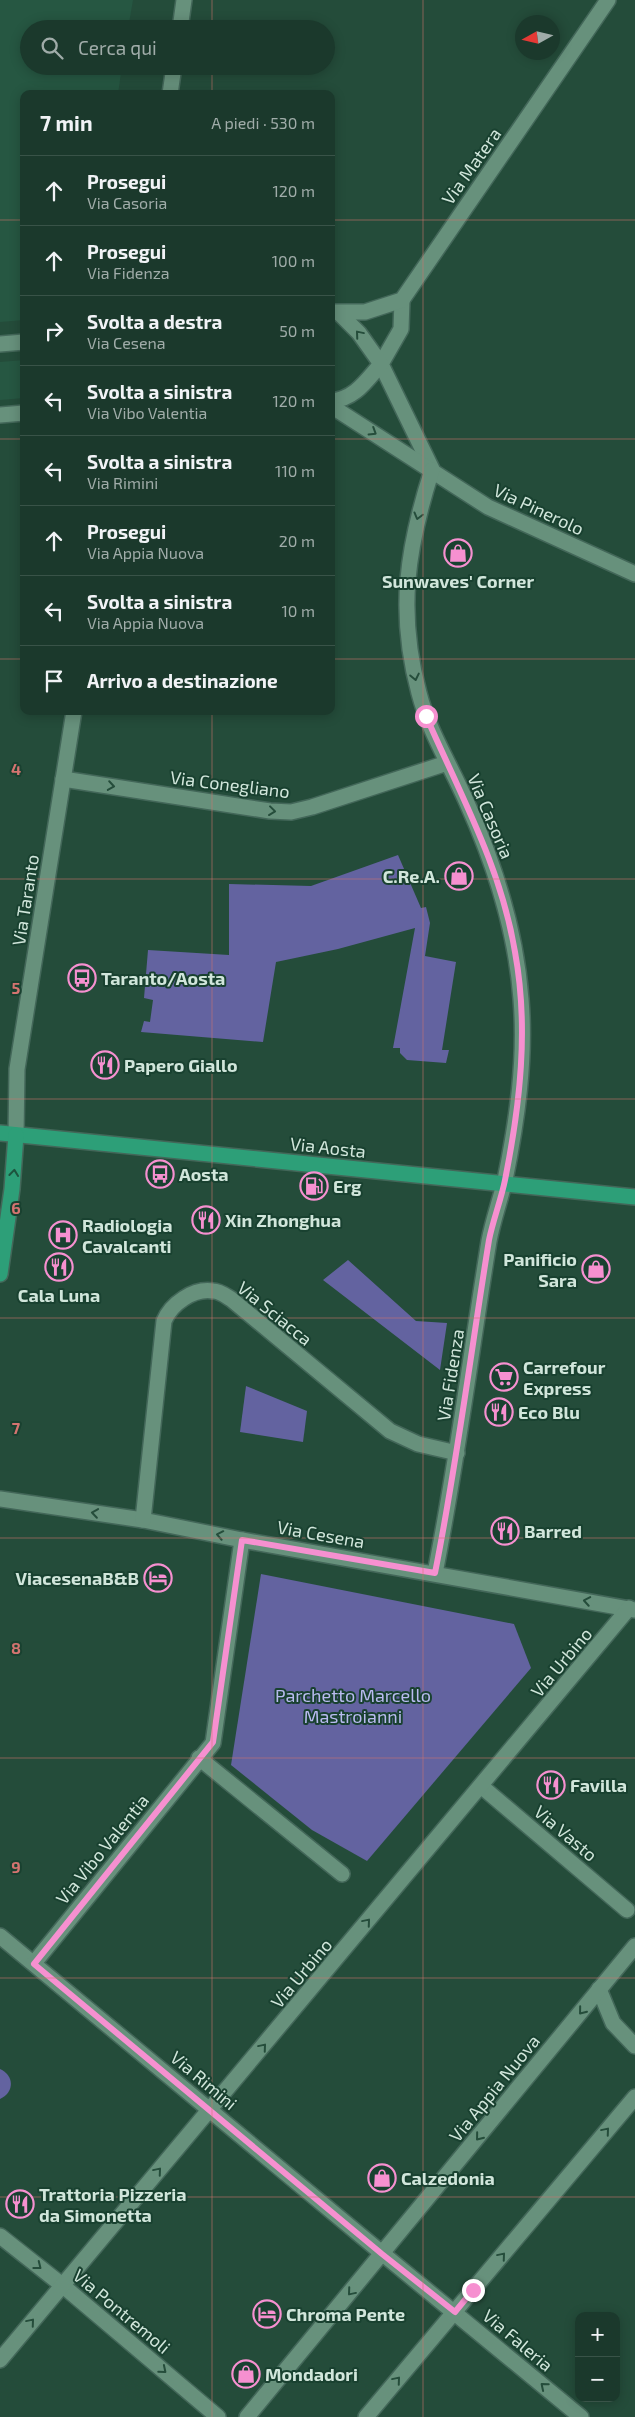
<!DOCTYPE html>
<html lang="it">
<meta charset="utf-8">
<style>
:root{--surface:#1b392c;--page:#284438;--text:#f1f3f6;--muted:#a0aca9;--line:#395348}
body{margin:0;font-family:"Exo 2",sans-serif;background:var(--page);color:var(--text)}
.controls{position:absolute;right:15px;bottom:15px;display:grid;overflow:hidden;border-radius:10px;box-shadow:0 2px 12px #0003}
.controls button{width:45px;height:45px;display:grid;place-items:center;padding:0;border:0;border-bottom:1px solid var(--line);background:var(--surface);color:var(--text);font:25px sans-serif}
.compass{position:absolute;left:515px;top:15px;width:45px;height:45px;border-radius:50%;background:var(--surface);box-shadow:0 2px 12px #0003;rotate:262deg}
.stop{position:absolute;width:15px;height:15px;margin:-11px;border:4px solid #f690d0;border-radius:50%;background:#fff}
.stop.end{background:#f690d0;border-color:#fff;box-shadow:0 1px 5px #0008}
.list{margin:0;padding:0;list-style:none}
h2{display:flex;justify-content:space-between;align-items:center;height:65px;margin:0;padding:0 20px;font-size:21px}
h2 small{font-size:16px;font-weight:400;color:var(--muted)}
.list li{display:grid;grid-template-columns:32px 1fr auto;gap:15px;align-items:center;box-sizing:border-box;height:70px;padding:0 20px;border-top:1px solid var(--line)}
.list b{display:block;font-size:19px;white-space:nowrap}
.list p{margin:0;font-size:16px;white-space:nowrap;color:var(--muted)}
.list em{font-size:16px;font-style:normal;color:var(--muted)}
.icon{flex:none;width:28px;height:28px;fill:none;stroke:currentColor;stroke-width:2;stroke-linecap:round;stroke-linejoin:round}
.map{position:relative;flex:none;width:635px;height:2417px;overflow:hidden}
.search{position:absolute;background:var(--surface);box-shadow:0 2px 12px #0003;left:20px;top:20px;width:315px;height:55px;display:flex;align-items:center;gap:12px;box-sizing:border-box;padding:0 18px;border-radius:28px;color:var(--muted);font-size:19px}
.panel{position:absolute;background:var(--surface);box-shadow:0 2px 12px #0003;left:20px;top:90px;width:315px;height:625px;border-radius:10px}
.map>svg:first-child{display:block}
.built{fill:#265742}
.green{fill:#6363a0}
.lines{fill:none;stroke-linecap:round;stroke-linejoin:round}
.street-casing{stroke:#436759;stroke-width:18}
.secondary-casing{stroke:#436759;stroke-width:18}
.primary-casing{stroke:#436759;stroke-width:18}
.street{stroke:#67917c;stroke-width:15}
.secondary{stroke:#67917c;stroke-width:15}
.primary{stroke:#2d9f78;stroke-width:15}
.oneway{stroke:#254d3b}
.oneway2{stroke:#1d543e}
.route{stroke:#f690d0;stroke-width:6}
.grid{fill:none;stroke:#d47470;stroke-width:1;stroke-opacity:0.55}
.labels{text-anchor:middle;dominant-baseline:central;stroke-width:4;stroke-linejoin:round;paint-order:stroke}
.street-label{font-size:18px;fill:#d1e6db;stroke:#194130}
.poi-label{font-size:18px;font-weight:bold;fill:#d1e6db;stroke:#194130;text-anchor:start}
.park-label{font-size:18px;fill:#b9bbf0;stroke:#194130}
.grid-label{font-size:16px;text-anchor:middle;font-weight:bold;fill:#d47470;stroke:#194130;stroke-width:4;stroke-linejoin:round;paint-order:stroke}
</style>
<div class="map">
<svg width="635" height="2417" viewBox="0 0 635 2417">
<rect width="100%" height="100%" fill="#244c3a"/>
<!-- built -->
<g class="built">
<polygon points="0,0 133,0 128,29 29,29 29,66 122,66 118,94 24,94 24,320 0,322"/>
<polygon points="24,360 24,398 0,400 0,362"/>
</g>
<!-- green -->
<g class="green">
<polygon points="398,855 421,908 426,907 430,923 425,956 456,962 442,1050 449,1050 446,1063 407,1060 400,1053 400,1048 393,1048 415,928 338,949 276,962 263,1042 141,1032 144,1021 150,1022 153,1000 144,998 148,950 229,955 229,884 311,886"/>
<polygon points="348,1260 416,1321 447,1323 440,1370 323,1280"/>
<polygon points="246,1386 307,1411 303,1442 240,1432"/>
<polygon points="261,1574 514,1624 531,1668 367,1861 312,1830 231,1765"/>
<path d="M0,2069C14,2075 15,2092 0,2099Z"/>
</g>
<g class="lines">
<!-- street casing -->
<g class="street-casing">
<g id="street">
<polyline points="402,300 401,329 381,364 432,469"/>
<polyline points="331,312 365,312 402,300 608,0"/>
<polyline points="0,344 24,342"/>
<path d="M331,401C355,399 366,381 381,364L359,333L340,314"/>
<polyline points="331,406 488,507 635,574"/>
<polyline points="0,415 24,413"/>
<path d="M432,470C407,548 397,612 419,693C429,732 451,766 467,803C495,865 516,931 521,999C526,1060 517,1121 505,1180C500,1201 493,1220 489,1241C471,1352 457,1463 435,1573"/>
<polyline points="63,779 270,811 291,812 312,807 447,763"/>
<polyline points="0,1499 143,1520 242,1540 635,1610"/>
<path d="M143,1520L164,1321C171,1304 193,1288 213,1291C220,1291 226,1296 231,1299L390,1431L418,1444L457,1453"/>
<polyline points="199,1758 342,1874"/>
<polyline points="481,1786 627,1910"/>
<polyline points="0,1936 383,2254"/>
<polyline points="34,1963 213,1743 242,1540"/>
<polyline points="599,1989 613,2023 635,2046"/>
<polyline points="0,2236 62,2285 218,2417"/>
<polyline points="0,2360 629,1608"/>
</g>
</g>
<!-- secondary casing -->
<g class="secondary-casing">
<g id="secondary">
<polyline points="180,29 184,0"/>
<polyline points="170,94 174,66"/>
<polyline points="16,1135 17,1069 74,711"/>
<polyline points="383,2254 581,2417"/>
<polyline points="247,2417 635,1946"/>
<polyline points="366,2417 635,2097"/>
</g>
</g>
<!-- primary casing -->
<g class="primary-casing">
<g id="primary">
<polyline points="0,1133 635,1197"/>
<polyline points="0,1274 12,1189 16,1135"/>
</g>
</g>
<!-- street -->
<use href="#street" class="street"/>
<!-- secondary -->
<use href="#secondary" class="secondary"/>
<!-- primary -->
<use href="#primary" class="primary"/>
</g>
<!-- one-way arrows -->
<defs><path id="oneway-chevron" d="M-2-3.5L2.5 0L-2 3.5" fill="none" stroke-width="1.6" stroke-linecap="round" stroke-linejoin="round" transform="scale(1.25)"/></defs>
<g class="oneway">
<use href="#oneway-chevron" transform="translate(359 334) rotate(-130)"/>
<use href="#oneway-chevron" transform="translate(373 432) rotate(32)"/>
<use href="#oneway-chevron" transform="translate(418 516) rotate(105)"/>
<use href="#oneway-chevron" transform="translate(415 677) rotate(78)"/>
<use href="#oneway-chevron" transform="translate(111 786) rotate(9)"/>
<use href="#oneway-chevron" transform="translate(272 811) rotate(7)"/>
<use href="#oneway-chevron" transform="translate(95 1513) rotate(-172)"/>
<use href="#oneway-chevron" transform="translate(220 1535) rotate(-169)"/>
<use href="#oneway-chevron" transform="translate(587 1601) rotate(-170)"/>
<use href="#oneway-chevron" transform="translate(367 1922) rotate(-50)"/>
<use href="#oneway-chevron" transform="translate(582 2011) rotate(129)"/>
<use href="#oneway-chevron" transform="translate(263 2047) rotate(-50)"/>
<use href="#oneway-chevron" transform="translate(606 2131) rotate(-50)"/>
<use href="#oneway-chevron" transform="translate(479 2137) rotate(129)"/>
<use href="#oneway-chevron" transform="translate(158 2171) rotate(-50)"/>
<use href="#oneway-chevron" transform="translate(502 2256) rotate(-50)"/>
<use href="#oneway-chevron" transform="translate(38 2266) rotate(38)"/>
<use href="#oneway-chevron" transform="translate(351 2292) rotate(130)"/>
<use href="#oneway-chevron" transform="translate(31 2322) rotate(-50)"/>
<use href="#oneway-chevron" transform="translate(163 2370) rotate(40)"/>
<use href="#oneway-chevron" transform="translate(397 2380) rotate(-50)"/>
<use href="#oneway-chevron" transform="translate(544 2386) rotate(-140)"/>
</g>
<use class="oneway2" href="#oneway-chevron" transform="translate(14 1173) rotate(-84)"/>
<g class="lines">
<!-- route -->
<path class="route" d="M426,716C460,794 501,867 515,952C529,1028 520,1105 505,1180C501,1200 493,1220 489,1240C471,1351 457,1463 435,1573L242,1540L213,1742L34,1964L382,2254L455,2312L473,2290"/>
</g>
<!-- grid -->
<path class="grid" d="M212,0V29M423,0V2417M212,66V94M0,220H24M331,220H635M0,439H24M331,439H635M0,659H24M331,659H635M212,711V2417M0,879H635M0,1099H635M0,1318H635M0,1538H635M0,1758H635M0,1978H635M0,2197H635"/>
<!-- icons -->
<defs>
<g id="shop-ring" transform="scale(1.4375)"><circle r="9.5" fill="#194130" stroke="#f690d0" stroke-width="1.5"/><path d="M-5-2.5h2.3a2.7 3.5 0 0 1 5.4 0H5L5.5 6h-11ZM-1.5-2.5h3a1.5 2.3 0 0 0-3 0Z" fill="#f690d0"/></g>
<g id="bus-ring" transform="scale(1.4375)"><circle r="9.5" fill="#194130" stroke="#f690d0" stroke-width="1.5"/><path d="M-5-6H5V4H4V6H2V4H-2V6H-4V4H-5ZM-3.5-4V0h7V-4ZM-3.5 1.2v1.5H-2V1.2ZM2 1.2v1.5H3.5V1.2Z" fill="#f690d0"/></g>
<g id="restaurant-ring" transform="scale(1.4375)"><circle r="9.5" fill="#194130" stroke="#f690d0" stroke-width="1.5"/><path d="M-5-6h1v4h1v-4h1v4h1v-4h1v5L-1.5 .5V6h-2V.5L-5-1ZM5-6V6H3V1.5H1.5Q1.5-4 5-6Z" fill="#f690d0"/></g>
<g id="fuel-ring" transform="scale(1.4375)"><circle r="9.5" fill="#194130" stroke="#f690d0" stroke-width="1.5"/><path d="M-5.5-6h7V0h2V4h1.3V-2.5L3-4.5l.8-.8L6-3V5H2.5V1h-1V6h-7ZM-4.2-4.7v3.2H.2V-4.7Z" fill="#f690d0"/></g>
<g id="hospital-ring" transform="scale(1.4375)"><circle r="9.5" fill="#194130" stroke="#f690d0" stroke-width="1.5"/><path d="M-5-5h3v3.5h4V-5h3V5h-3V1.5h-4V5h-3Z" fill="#f690d0"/></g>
<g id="supermarket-ring" transform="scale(1.4375)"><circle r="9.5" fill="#194130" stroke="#f690d0" stroke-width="1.5"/><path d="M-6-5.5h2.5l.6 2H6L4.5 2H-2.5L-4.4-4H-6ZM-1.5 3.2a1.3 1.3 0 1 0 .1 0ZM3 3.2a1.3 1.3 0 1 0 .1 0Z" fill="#f690d0"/></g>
<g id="hotel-ring" transform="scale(1.4375)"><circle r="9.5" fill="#194130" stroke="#f690d0" stroke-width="1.5"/><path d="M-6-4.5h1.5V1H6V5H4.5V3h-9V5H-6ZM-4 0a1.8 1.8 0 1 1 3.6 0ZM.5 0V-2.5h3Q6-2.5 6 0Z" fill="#f690d0"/></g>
</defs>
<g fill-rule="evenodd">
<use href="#shop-ring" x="458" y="553"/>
<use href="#shop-ring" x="459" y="876"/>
<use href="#bus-ring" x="82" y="978"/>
<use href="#restaurant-ring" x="105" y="1065"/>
<use href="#bus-ring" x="160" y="1174"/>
<use href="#fuel-ring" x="314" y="1186"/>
<use href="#restaurant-ring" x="206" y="1220"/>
<use href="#hospital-ring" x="63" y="1235"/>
<use href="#restaurant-ring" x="59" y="1267"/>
<use href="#shop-ring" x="596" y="1269"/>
<use href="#supermarket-ring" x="504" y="1377"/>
<use href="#restaurant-ring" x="499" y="1412"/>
<use href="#restaurant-ring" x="505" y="1531"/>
<use href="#hotel-ring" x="158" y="1578"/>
<use href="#restaurant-ring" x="551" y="1785"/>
<use href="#shop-ring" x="382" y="2178"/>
<use href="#restaurant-ring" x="20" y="2204"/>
<use href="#hotel-ring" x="267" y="2314"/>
<use href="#shop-ring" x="246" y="2374"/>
</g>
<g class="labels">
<!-- street labels -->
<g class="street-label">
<text transform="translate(471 166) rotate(-55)">Via Matera</text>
<text transform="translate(539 509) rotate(25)">Via Pinerolo</text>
<text transform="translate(230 784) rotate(7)">Via Conegliano</text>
<text transform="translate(491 816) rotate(67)">Via Casoria</text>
<text transform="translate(25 900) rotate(-81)">Via Taranto</text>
<text transform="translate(328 1147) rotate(6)">Via Aosta</text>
<text transform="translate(275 1313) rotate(39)">Via Sciacca</text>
<text transform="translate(450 1375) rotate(-81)">Via Fidenza</text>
<text transform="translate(321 1534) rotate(10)">Via Cesena</text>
<text transform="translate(561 1662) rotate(-50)">Via Urbino</text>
<text transform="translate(566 1833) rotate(40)">Via Vasto</text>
<text transform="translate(102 1849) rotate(-51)">Via Vibo Valentia</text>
<text transform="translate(301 1973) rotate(-50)">Via Urbino</text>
<text transform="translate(204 2080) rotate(40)">Via Rimini</text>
<text transform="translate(494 2088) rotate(-51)">Via Appia Nuova</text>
<text transform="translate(122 2311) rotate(40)">Via Pontremoli</text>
<text transform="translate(518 2340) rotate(40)">Via Faleria</text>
</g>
<!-- poi labels -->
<g class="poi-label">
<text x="458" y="581" text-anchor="middle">Sunwaves' Corner</text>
<text x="440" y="876" text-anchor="end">C.Re.A.</text>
<text x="101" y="978">Taranto/Aosta</text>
<text x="124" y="1065">Papero Giallo</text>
<text x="179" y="1174">Aosta</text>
<text x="333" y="1186">Erg</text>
<text x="225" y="1220">Xin Zhonghua</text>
<text x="82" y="1225">Radiologia<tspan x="82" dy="21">Cavalcanti</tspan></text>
<text x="577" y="1259" text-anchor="end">Panificio<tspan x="577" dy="21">Sara</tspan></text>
<text x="59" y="1295" text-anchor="middle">Cala Luna</text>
<text x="523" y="1367">Carrefour<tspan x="523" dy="21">Express</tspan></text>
<text x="518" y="1412">Eco Blu</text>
<text x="524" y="1531">Barred</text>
<text x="139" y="1578" text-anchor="end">ViacesenaB&amp;B</text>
<text x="570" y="1785">Favilla</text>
<text x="401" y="2178">Calzedonia</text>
<text x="39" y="2194">Trattoria Pizzeria<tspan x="39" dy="21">da Simonetta</tspan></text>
<text x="286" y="2314">Chroma Pente</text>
<text x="265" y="2374">Mondadori</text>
</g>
<!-- park labels -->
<g class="park-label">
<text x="353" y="1695">Parchetto Marcello<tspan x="353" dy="21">Mastroianni</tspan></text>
</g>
</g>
<g class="grid-label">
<text x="16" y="775">4</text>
<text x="16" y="994">5</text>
<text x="16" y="1214">6</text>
<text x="16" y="1434">7</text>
<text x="16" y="1654">8</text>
<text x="16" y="1873">9</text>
</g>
</svg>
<div class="controls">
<button>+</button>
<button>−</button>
</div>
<svg class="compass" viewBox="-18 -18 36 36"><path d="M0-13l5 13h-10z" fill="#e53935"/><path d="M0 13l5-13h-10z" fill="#a0aca9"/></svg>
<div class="stop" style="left:426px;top:716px"></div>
<div class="stop end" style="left:473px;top:2290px"></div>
<div class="search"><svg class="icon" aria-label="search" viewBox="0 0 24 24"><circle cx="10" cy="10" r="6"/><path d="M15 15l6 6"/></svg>Cerca qui</div>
<section class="panel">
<h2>7 min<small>A piedi · 530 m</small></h2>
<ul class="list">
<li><svg class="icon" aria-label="ahead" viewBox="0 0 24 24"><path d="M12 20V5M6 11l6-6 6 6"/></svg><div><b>Prosegui</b><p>Via Casoria</p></div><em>120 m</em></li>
<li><svg class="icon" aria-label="ahead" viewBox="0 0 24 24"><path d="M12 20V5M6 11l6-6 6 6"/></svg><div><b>Prosegui</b><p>Via Fidenza</p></div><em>100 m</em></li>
<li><svg class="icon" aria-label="right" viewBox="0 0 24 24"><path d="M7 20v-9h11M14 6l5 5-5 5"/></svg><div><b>Svolta a destra</b><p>Via Cesena</p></div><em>50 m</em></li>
<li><svg class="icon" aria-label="left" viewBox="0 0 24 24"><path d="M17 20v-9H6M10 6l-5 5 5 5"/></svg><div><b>Svolta a sinistra</b><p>Via Vibo Valentia</p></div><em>120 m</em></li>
<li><svg class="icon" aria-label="left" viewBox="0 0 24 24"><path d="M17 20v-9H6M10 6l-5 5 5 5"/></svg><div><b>Svolta a sinistra</b><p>Via Rimini</p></div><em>110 m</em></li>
<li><svg class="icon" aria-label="ahead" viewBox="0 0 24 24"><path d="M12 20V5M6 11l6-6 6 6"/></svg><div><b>Prosegui</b><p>Via Appia Nuova</p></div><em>20 m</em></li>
<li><svg class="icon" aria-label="left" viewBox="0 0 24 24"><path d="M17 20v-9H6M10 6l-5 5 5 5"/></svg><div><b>Svolta a sinistra</b><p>Via Appia Nuova</p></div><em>10 m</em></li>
<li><svg class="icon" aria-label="arrive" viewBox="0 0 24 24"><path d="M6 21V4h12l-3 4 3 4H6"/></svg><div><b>Arrivo a destinazione</b></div></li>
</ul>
</section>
</div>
